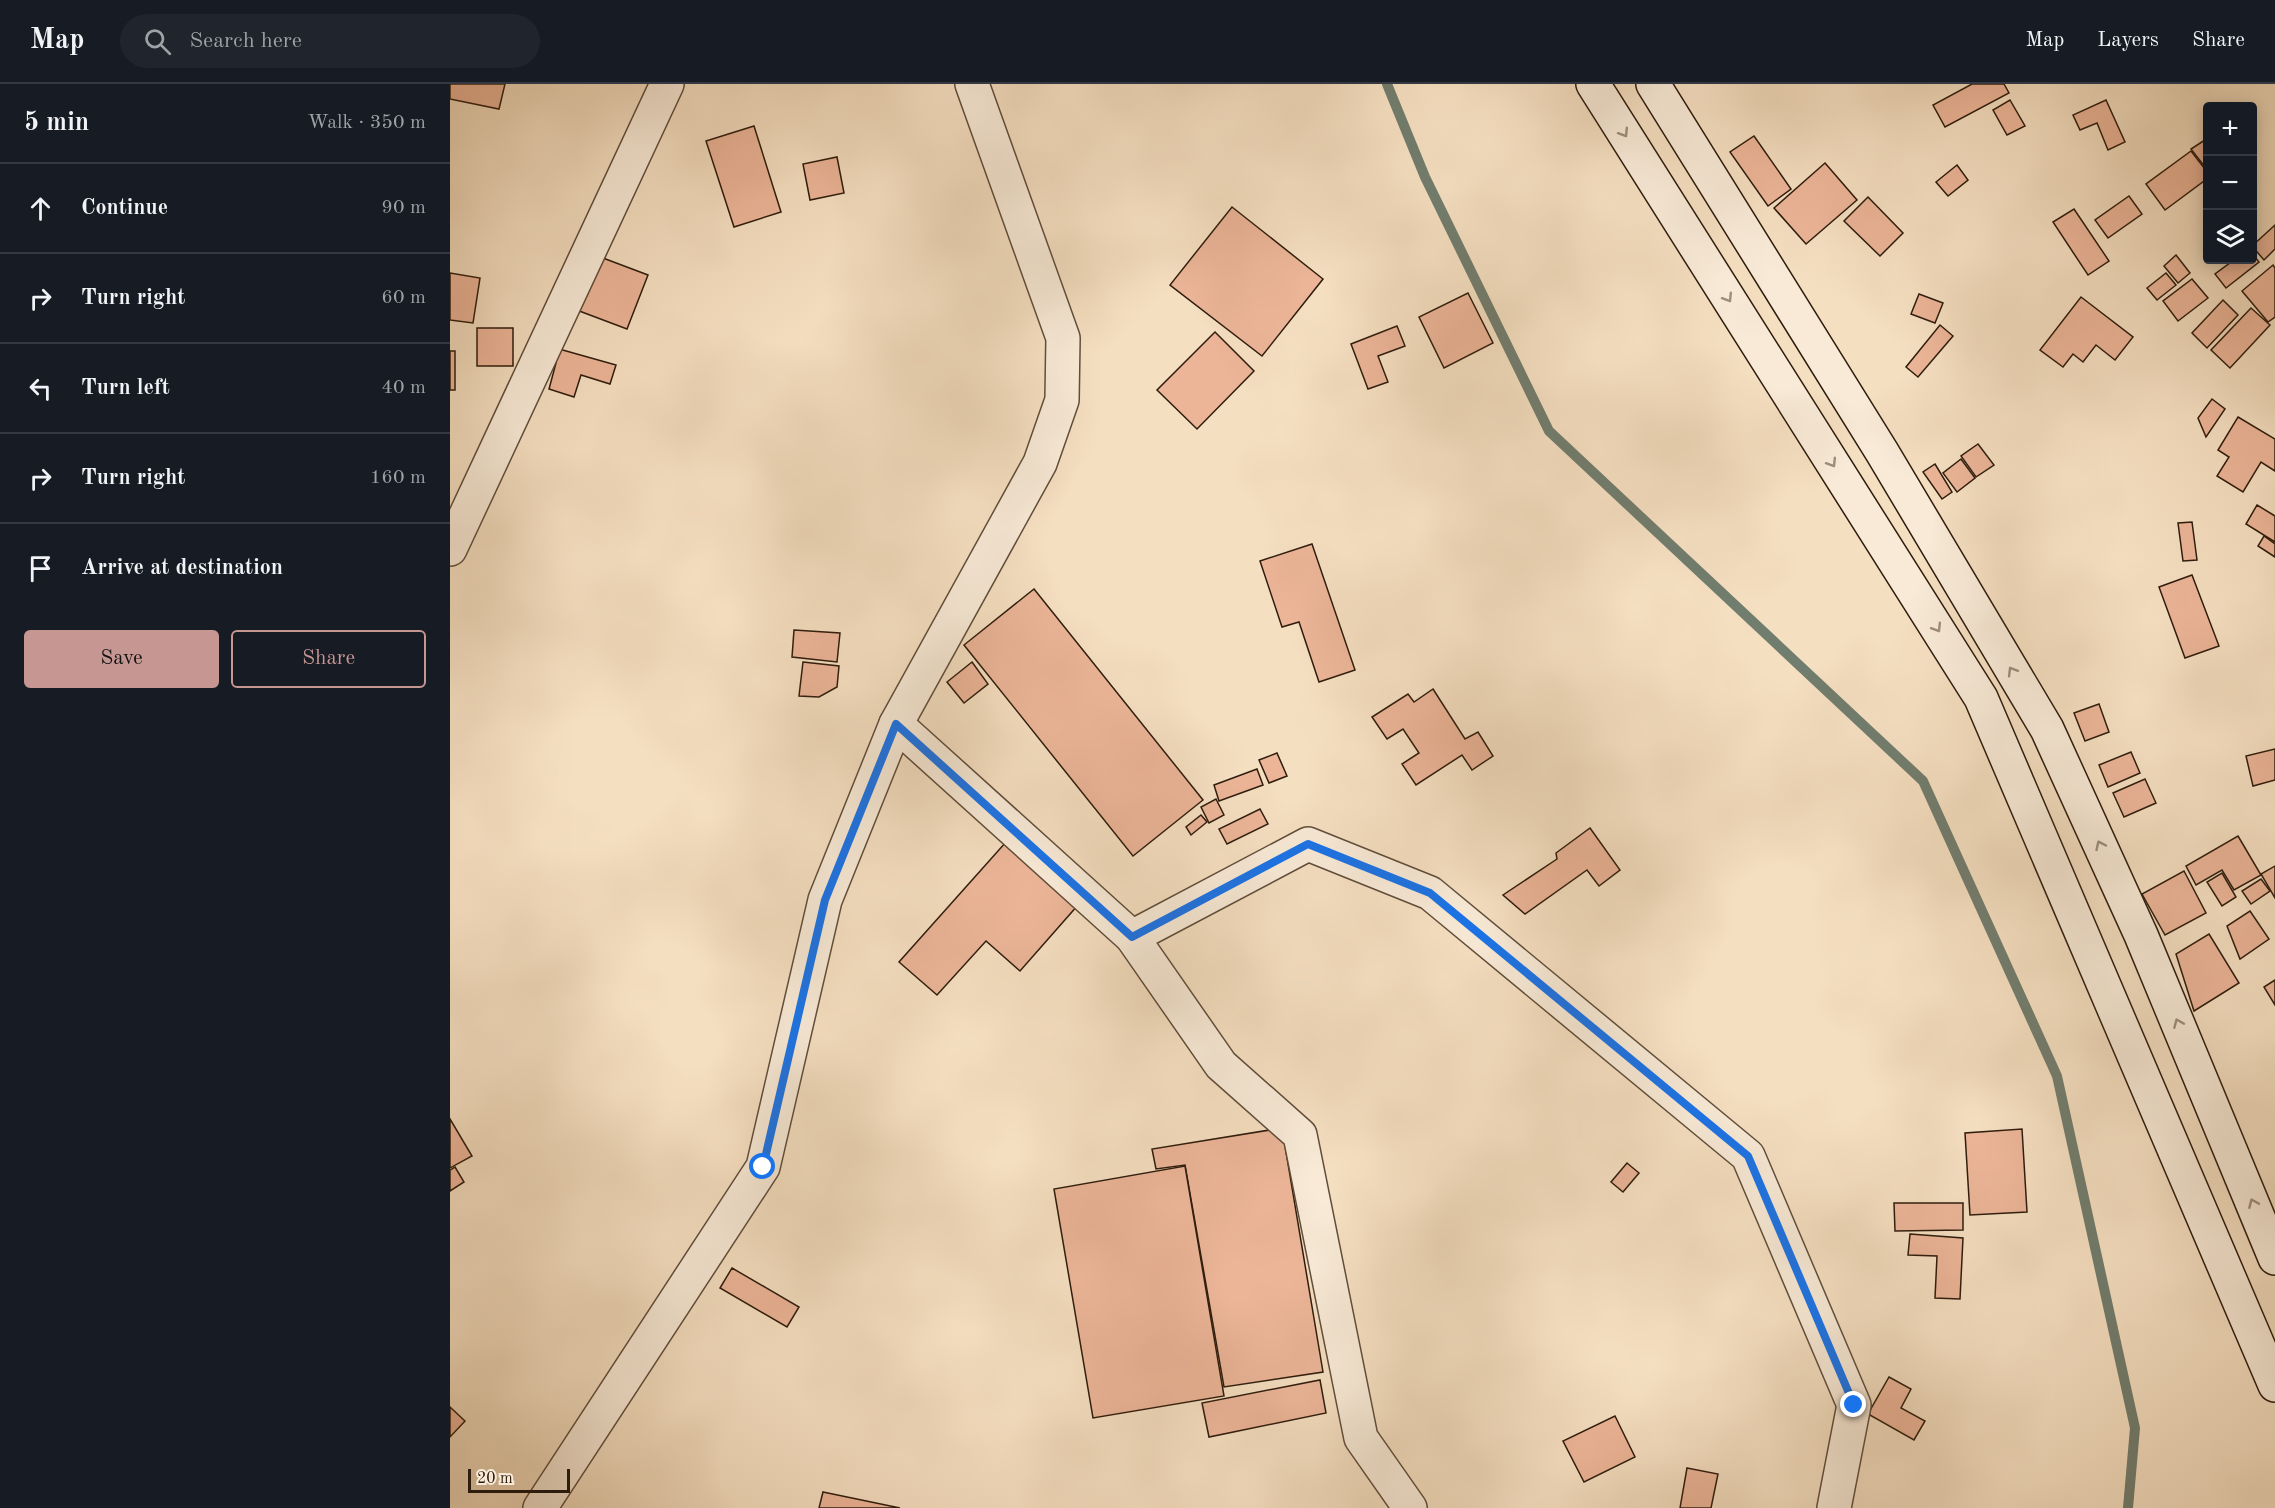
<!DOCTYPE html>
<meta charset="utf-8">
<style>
:root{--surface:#171b24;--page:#20242c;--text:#f1f3f6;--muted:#9ea1a6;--line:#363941;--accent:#c59692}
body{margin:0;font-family:"Old Standard TT",serif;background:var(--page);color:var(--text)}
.controls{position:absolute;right:18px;top:18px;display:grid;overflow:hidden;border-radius:6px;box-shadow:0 3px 15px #0003}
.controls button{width:54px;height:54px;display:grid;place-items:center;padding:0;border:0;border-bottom:2px solid var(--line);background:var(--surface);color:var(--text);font:30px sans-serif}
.scale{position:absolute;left:18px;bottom:15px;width:102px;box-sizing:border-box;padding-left:6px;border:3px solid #2e1c0d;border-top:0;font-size:16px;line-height:21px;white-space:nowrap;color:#2e1c0d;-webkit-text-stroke:4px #f8ead7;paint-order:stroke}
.stop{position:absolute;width:18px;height:18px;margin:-14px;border:4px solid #1a73e8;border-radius:50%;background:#fff}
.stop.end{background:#1a73e8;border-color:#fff;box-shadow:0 2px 6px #0008}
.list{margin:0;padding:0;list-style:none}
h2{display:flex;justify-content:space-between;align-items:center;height:78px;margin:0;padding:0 24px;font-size:26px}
h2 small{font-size:20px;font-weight:400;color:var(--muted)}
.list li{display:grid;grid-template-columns:39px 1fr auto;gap:18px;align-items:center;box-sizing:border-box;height:90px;padding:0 24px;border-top:2px solid var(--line)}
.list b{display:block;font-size:22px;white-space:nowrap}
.list em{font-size:20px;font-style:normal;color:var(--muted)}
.actions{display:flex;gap:12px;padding:18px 24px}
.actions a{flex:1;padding:14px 0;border:2px solid var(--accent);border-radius:6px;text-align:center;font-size:21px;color:var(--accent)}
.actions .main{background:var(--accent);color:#111}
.icon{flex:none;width:33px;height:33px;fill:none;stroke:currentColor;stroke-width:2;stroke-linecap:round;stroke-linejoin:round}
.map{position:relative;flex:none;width:1825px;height:1424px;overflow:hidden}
header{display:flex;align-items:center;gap:36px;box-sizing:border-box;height:84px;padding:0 30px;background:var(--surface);border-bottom:2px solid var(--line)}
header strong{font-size:28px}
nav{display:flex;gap:33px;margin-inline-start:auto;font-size:21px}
.search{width:420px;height:54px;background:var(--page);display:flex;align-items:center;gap:15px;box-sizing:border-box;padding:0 21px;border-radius:33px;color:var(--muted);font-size:22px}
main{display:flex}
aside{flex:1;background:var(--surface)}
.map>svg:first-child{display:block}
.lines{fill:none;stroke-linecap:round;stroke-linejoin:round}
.stream{stroke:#717d6e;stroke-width:10}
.building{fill:#ecb598;stroke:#2e1c0d;stroke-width:1.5}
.minor-casing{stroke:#604d3a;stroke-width:36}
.tertiary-casing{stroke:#604d3a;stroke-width:36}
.secondary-casing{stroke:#2e1c0d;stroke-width:36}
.minor{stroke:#f8ead7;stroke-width:33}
.tertiary{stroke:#f8ead7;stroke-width:33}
.secondary{stroke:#f8ead7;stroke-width:33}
.oneway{stroke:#9d8d7c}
.route{stroke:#1a73e8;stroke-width:8}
</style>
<header>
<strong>Map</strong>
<div class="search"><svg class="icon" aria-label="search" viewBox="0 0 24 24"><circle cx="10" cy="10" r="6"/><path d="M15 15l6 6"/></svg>Search here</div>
<nav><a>Map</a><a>Layers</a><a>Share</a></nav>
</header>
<main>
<aside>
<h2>5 min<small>Walk · 350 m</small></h2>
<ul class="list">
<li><svg class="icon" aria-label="ahead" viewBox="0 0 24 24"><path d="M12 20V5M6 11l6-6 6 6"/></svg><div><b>Continue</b></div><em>90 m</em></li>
<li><svg class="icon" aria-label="right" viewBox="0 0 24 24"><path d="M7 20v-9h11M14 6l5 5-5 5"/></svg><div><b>Turn right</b></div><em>60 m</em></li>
<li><svg class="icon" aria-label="left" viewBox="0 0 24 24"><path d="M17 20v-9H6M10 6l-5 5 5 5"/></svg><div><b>Turn left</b></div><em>40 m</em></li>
<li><svg class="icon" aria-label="right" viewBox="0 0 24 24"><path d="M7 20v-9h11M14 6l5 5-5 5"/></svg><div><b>Turn right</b></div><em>160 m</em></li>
<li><svg class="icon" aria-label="arrive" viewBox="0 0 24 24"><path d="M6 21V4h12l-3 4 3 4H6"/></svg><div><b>Arrive at destination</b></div></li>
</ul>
<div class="actions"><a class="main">Save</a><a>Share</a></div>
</aside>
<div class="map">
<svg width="1825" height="1424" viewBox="0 0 1825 1424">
<rect width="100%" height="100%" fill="#f5dfc1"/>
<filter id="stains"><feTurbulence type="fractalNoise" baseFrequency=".00333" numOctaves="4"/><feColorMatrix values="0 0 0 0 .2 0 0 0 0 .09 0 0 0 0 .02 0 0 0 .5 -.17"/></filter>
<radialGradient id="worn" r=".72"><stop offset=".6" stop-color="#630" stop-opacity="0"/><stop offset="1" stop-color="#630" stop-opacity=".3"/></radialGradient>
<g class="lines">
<!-- stream -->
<polyline class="stream" points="937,0 975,93 1099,347 1473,697 1607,992 1685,1344 1678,1424"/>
</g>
<!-- building -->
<g class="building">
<polygon points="0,0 55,0 49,25 0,15"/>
<polygon points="1522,0 1554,0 1559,9 1495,43 1483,21"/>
<polygon points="1560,16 1575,42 1557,51 1543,26"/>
<polygon points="1656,16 1675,58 1658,66 1647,39 1630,46 1623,31"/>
<polygon points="304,42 331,128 284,143 256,57"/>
<polygon points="1304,52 1341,105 1318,122 1280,68"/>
<polygon points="1758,54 1758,87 1741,65"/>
<polygon points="1741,67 1758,89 1758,94 1715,126 1696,100"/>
<polygon points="387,73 394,109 360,116 353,80"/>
<polygon points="1375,79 1407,116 1356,160 1324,124"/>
<polygon points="1507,81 1518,96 1498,112 1486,98"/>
<polygon points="1679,112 1692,130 1658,154 1645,136"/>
<polygon points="1418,113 1453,149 1430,172 1394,137"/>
<polygon points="782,123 873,195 812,272 720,201"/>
<polygon points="1624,125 1659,177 1638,191 1603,138"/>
<polygon points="1825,141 1825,165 1814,176 1802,162"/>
<polygon points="1802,169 1809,178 1776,204 1765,190 1784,176 1802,176"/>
<polygon points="145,171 198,191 177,245 124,225"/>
<polygon points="1726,171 1740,189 1728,199 1714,182"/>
<polygon points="1823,181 1825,184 1825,233 1818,238 1792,207"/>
<polygon points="0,189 30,194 23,239 0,236"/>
<polygon points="1716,189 1726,201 1707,216 1697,204"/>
<polygon points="1742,195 1758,214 1728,237 1713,217"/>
<polygon points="1018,209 1043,259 994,284 969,233"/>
<polygon points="1469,210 1493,219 1485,239 1461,230"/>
<polygon points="1631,213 1683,253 1665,276 1646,261 1633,278 1623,270 1613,283 1590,266"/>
<polygon points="1773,216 1788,231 1757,264 1742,249"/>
<polygon points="1801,224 1820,241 1780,284 1761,266"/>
<polygon points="1490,241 1503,252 1468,293 1456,283"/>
<polygon points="947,242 955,262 928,272 938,298 918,305 901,260"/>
<rect x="27" y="244" width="36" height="38"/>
<polygon points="765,248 804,287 747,345 707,306"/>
<polygon points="102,263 166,281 160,300 131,291 124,313 99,305 106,279 98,277"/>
<rect x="0" y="267" width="5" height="39"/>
<polygon points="1762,315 1775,325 1756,353 1748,334"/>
<polygon points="1788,333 1825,355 1825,387 1811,378 1793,408 1767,392 1779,373 1768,366"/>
<polygon points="1528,360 1544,381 1526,393 1511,372"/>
<polygon points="1511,375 1525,394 1507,408 1493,389"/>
<polygon points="1485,380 1502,408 1492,415 1473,388"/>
<polygon points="1807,421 1825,432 1825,458 1796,440"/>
<polygon points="1742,438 1747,476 1733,477 1728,439"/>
<polygon points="1814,452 1825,460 1825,473 1808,462"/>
<polygon points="862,460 905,586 869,598 849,538 832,543 810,477"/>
<polygon points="1742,491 1769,562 1735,574 1709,503"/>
<polygon points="584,505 753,716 683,772 514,561"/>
<polygon points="344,546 390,549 387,578 342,573"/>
<polygon points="353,578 389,582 387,603 369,613 349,612"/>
<polygon points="522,578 538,600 514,619 497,598"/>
<polygon points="983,605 1015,655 1028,648 1043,672 1022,686 1012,671 966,701 952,680 969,669 953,645 937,655 922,633 958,610 964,618"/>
<polygon points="1649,620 1659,648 1635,657 1624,629"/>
<polygon points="1825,665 1825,696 1803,702 1796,672"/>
<polygon points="1681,668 1690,689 1658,703 1649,681"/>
<polygon points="827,669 837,692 819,699 809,676"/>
<polygon points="807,685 813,701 769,717 764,701"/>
<polygon points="1695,695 1706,719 1674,733 1663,709"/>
<polygon points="766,715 774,731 759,739 751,723"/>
<polygon points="810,725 818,740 777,760 769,745"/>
<polygon points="751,731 757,738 741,751 736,743"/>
<polygon points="1140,744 1170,786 1149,802 1137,786 1075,830 1053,811 1107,775 1106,769"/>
<polygon points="1788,752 1811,791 1784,806 1772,786 1746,801 1736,782"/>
<polygon points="556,758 628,821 570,887 536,857 487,911 449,878"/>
<polygon points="1825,782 1825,814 1811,790"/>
<polygon points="1734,787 1756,829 1715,851 1692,810"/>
<polygon points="1772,789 1786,813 1772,822 1757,798"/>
<polygon points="1811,795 1820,807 1801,820 1792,807"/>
<polygon points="1800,827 1819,855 1790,875 1777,842"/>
<polygon points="1759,850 1789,899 1744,927 1726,870"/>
<polygon points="1825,896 1825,921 1814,903"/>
<polygon points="0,1035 22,1072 0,1084"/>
<polygon points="832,1044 873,1288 774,1303 735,1081 706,1085 702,1065"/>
<polygon points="1572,1045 1577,1128 1520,1131 1515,1049"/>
<polygon points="1177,1079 1189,1089 1173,1108 1161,1098"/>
<polygon points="735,1082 774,1312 643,1334 604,1105"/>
<polygon points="5,1083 14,1098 0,1107 0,1086"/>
<polygon points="1444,1119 1513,1119 1513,1146 1445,1147"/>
<polygon points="1460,1150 1513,1154 1510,1215 1485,1214 1487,1172 1458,1171"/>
<polygon points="282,1184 349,1223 337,1243 270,1204"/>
<polygon points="1439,1293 1461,1305 1451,1324 1475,1337 1464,1356 1418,1330"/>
<polygon points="870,1296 876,1329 759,1353 752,1319"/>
<polygon points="0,1323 15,1337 0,1353"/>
<polygon points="1165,1332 1185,1373 1134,1398 1113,1357"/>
<polygon points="1237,1384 1268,1390 1261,1424 1230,1424"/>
<polygon points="373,1408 450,1424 369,1424"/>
</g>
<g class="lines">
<!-- minor casing -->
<g class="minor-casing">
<polyline id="minor" points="0,465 217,0"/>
</g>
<!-- tertiary casing -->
<g class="tertiary-casing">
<g id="tertiary">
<polyline points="446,640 682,853 858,760 980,809 1298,1072 1404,1321 1384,1424"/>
<polyline points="682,853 771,981 850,1051 911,1354 960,1424"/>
<polyline points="90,1424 313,1083 375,816 446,640 590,379 612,316 613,254 522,0"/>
</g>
</g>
<!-- secondary casing -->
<g class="secondary-casing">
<g id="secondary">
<polyline points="1143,0 1531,614 1825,1301"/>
<polyline points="1203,0 1432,368 1597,645 1691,851 1825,1174"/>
</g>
</g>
<!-- minor -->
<use href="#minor" class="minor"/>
<!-- tertiary -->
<use href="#tertiary" class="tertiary"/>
<!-- secondary -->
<use href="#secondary" class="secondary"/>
</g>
<!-- one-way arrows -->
<defs><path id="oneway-chevron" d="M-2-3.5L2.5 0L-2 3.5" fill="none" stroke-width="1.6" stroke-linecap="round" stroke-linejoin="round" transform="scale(1.5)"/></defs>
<g class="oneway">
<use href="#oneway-chevron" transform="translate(1174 49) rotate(58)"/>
<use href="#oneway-chevron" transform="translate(1278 214) rotate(58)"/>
<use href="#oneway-chevron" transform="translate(1382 379) rotate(58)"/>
<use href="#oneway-chevron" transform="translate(1487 544) rotate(58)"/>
<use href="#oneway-chevron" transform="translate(1562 587) rotate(-121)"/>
<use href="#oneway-chevron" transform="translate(1650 761) rotate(-115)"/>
<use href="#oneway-chevron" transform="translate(1728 939) rotate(-113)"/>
<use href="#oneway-chevron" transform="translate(1803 1119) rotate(-113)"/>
</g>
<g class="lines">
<!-- route -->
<polyline class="route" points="313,1083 375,816 446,640 682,853 858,760 980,809 1298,1072 1404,1321"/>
</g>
<rect width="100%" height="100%" filter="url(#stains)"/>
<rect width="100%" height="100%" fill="url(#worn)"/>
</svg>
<div class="controls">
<button>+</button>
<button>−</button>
<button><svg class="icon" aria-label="layers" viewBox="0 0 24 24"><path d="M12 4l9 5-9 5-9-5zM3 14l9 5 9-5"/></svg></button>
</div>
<div class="scale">20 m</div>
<div class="stop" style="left:313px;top:1083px"></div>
<div class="stop end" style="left:1404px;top:1321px"></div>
</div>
</main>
